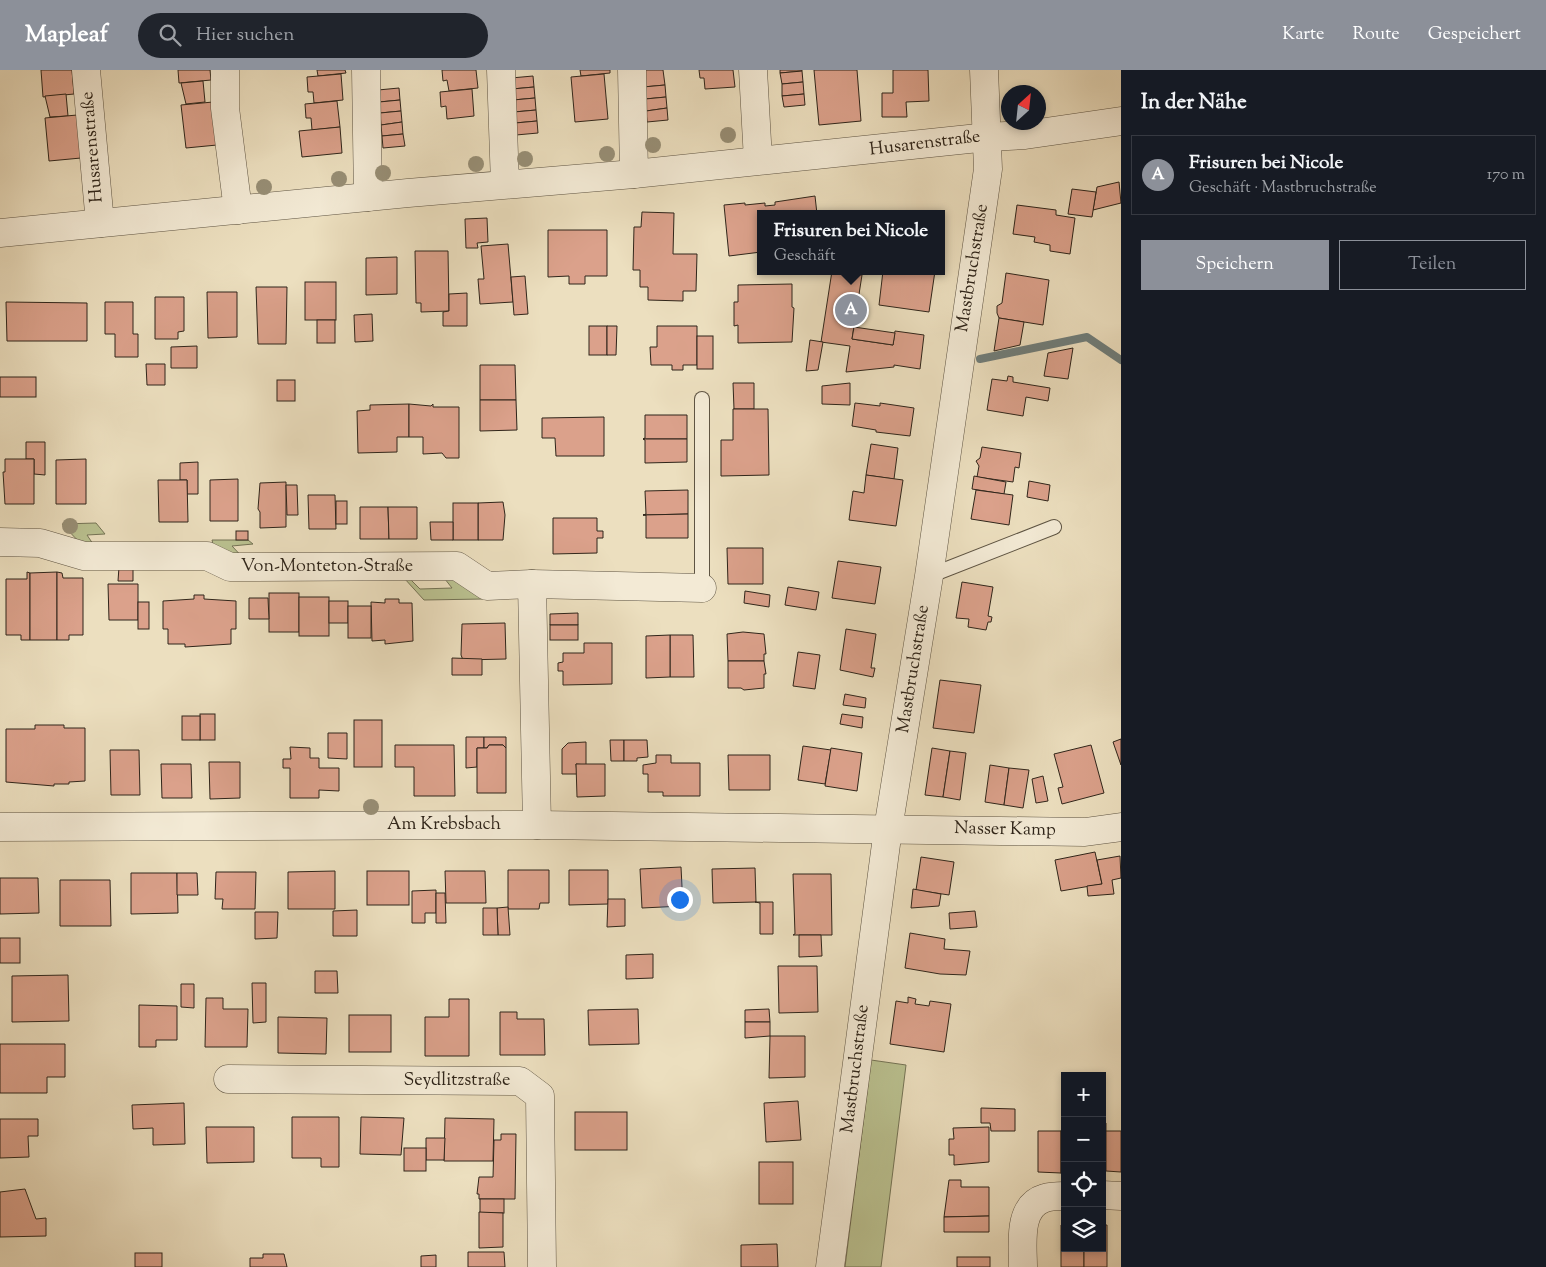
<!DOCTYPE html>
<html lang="de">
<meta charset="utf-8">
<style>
:root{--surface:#171b24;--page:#20242c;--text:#f1f3f6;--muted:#9ea1a6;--line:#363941;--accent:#8c9099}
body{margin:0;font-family:"Sorts Mill Goudy",serif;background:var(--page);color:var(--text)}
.controls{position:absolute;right:15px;bottom:15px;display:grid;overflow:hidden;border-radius:0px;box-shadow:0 2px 8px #0003}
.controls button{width:45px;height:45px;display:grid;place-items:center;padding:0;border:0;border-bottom:1px solid var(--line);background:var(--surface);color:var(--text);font:25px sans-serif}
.compass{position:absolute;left:1001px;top:15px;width:45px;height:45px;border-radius:50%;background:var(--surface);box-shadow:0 2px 8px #0003;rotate:27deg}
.you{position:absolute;left:679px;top:829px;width:18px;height:18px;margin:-12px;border:4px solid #fff;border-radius:50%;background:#1a73e8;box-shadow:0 0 0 8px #1a73e833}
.badge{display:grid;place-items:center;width:32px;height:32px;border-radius:50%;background:var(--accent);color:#fff;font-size:16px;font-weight:700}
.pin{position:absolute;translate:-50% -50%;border:2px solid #fff;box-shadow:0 1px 5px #0006}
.popup{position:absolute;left:757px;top:140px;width:188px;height:65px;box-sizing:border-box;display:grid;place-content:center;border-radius:0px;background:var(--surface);filter:drop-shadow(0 1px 4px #0005);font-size:16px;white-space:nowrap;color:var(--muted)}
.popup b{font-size:19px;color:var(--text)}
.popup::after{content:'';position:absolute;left:50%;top:100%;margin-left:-10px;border:10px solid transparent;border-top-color:var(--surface)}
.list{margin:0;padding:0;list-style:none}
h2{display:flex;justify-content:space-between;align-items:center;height:65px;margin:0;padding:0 20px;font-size:21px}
h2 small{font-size:16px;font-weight:400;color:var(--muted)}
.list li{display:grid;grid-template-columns:32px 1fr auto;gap:15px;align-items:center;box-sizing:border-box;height:80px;margin:0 10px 10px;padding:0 10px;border:1px solid var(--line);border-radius:0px}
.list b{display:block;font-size:19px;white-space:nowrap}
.list p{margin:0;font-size:16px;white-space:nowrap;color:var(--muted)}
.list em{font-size:16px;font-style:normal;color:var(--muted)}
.actions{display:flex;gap:10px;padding:15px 20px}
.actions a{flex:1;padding:11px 0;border:1px solid var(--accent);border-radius:0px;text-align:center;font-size:18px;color:var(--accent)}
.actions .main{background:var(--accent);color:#fff}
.icon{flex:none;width:28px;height:28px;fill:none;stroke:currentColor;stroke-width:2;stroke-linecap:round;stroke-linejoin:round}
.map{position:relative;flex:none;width:1121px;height:1197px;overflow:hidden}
header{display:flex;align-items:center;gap:30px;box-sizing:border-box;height:70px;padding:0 25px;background:var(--accent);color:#fff}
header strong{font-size:24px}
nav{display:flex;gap:28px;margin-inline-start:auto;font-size:18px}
.search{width:350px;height:45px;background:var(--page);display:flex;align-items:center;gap:12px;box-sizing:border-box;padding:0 18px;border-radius:28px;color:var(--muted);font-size:19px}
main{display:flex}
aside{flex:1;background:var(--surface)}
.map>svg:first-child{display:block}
.green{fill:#bac190;stroke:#747355}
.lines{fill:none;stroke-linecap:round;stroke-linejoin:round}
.stream{stroke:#707e7b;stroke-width:8}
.building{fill:#dba18b;stroke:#2f251a}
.lane-casing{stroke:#5e5443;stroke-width:16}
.street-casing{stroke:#5e5443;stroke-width:29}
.lane{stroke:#f3ead5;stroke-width:14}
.street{stroke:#f3ead5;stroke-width:28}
.tree{fill:#978e75}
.labels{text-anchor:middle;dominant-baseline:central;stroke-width:4;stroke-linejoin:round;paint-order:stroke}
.street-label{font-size:18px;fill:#2f251a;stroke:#f3ead5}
</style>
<header>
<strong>Mapleaf</strong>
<div class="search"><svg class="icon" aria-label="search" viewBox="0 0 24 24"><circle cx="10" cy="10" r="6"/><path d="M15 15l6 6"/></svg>Hier suchen</div>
<nav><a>Karte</a><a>Route</a><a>Gespeichert</a></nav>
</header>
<main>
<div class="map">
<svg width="1121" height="1197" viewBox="0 0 1121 1197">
<rect width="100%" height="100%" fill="#ecdfbf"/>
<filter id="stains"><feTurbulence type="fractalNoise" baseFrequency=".004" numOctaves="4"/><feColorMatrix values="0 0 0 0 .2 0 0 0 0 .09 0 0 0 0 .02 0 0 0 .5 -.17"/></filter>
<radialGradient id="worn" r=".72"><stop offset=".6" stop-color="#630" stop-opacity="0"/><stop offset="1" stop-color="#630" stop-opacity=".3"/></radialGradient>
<!-- green -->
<g class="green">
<polygon points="96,453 105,464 87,465 95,477 83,476 62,454"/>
<polygon points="212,470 248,470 253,474 232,476 246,491 231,490 213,474"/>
<polygon points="441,504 460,509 483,529 424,530 404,508 406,505 420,519 452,518"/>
<polygon points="871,990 906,995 881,1197 845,1197"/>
</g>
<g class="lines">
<!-- stream -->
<polyline class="stream" points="980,289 1087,267 1121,290"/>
</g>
<!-- building -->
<g class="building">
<polygon points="41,0 72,0 74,24 43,27"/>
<polygon points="178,0 210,0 211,10 179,13"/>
<polygon points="317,0 345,0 346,3 318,6"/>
<polygon points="442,0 476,0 478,18 449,21 447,10 443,11"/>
<polygon points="580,0 610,0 610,3 581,6"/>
<polygon points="642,0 663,0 665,15 643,17"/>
<polygon points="699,0 733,0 735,17 705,19 704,8 700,8"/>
<polygon points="780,0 802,0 802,1 780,3"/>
<polygon points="814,0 857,0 861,51 819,55"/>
<polygon points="893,0 928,0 929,31 906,32 907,47 882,47 882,23 893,23"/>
<polygon points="802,1 803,12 782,14 780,3"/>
<polygon points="341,4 343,30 314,33 313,22 308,22 307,7"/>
<polygon points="604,4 608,49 575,52 571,7"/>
<polygon points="533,6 534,17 512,19 511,8"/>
<polygon points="203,11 205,32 186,34 181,13"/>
<polygon points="803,12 804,24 782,26 782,14"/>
<polygon points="665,15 666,27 645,29 643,17"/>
<polygon points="534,17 535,28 513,30 512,19"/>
<polygon points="399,18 400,30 379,32 378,20"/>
<polygon points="472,19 474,46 447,49 446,36 441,37 440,22"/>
<polygon points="66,24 68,46 50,47 45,26"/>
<polygon points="804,24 805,35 784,37 782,26"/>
<polygon points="666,27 667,38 646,41 645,29"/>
<polygon points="535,28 536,40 514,42 513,30"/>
<polygon points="400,30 401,41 380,43 379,32"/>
<polygon points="337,31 340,57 312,60 311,48 306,48 305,34"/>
<polygon points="213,32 217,75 186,78 181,35"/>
<polygon points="667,38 668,50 647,52 646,41"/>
<polygon points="536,40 537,51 515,53 514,42"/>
<polygon points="401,41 402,52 381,55 380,43"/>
<polygon points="77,45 81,88 49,91 45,48"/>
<polygon points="537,51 538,63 516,65 515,53"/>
<polygon points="402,52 403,64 382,66 381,55"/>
<polygon points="340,57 342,83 302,87 299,61"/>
<polygon points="403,64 405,76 383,78 382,66"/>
<polygon points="1119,112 1121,133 1093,140 1097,117"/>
<polygon points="1072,119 1096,122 1092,147 1068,144"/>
<polygon points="815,126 817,144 761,144 761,182 729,186 724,135 745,133 745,135 765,133 765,136 775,135 775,132"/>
<polygon points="1017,135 1056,140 1056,145 1075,148 1070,184 1050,181 1050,175 1034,172 1035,167 1013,164"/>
<polygon points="642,142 674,143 673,184 697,184 696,221 683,221 683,231 648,230 648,217 640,217 640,200 633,200 634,157 641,157"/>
<polygon points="487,148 488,172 477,173 478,178 466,178 465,149"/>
<polygon points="548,160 607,160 607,206 585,206 585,214 569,214 569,206 548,207"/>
<polygon points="508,174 513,232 480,234 478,209 484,209 481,176"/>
<polygon points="415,181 448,181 449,241 421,242 421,233 416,233"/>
<polygon points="397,187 397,224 366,225 366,188"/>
<polygon points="832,201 862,205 852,269 893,275 895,261 924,265 920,299 894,295 894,297 846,302 850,276 821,272"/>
<polygon points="883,201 935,201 929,242 879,235"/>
<polygon points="1006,203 1049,210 1043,255 999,248 997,243 997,236 1002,233"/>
<polygon points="525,206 528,244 514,245 511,207"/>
<rect x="305" y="212" width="31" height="38"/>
<polygon points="792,214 792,237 794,238 792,272 738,273 738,255 734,256 734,232 738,232 738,215"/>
<polygon points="256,217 287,217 286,274 258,274"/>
<polygon points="207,222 237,222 237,267 208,268"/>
<polygon points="467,223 467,256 443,256 443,242 449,241 449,224"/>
<polygon points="155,227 184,227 184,261 178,262 178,269 155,269"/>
<polygon points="6,232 87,233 87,271 7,271"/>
<polygon points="105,232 133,232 133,264 138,264 138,287 115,287 115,264 105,264"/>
<polygon points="372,244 373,271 355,272 354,245"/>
<polygon points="999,248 1024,252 1020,275 994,281"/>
<rect x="317" y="250" width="18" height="23"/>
<rect x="589" y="256" width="18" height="29"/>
<polygon points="607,256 617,256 616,285 607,285"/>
<polygon points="657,256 697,256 697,295 683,295 683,300 672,300 672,295 651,295 650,277 657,277"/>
<polygon points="854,257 895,263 893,275 852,269"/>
<rect x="697" y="266" width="16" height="33"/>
<polygon points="810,270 823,272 818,300 806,301"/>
<polygon points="197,276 197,298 171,298 171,277"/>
<polygon points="1073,278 1068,309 1044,306 1048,283"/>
<polygon points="146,294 165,294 165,315 147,315"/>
<polygon points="480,295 515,295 516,330 480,330"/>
<polygon points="1008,306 1013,307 1013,312 1050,318 1048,331 1026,327 1023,346 987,340 992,309 1007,311"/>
<rect x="0" y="307" width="36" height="20"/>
<rect x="277" y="310" width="18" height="21"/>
<polygon points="733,313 754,313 754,339 734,339"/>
<polygon points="850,313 850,335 822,334 822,316"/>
<polygon points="480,330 516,330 517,360 480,361"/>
<polygon points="855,333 880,336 880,333 914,338 910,366 876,362 876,360 852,356"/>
<polygon points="409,334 409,367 397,367 397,382 358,383 357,341 370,340 370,335"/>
<polygon points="409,334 431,336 433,334 433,337 459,337 459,388 446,388 442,383 423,384 423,367 409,367"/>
<polygon points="733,339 768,339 769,405 721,406 721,370 733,370"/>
<polygon points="645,345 687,345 687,369 643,369 645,368"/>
<polygon points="604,347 604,386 556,386 555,368 542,368 542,348"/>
<polygon points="643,369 687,369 687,392 645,393 645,370"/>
<polygon points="26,372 45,372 45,405 34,404 34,389 26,389"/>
<polygon points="871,374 898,378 894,409 866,405"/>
<polygon points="982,377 1021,383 1019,398 1015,397 1013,412 977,407 979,396 976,391 980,388"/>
<polygon points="5,389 34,389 34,434 5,434 3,402 5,402"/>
<polygon points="86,389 86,434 56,434 56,390"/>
<polygon points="198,392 198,424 187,424 187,410 180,410 180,393"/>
<polygon points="866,405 903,410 896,456 849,450 853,421 864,423"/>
<polygon points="974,406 1006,412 1004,424 972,419"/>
<polygon points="238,409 238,451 210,451 210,410"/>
<polygon points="158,410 187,410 188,452 159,452"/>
<polygon points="1029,411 1050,415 1048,431 1027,427"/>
<polygon points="286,412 286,457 260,458 260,442 258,439 260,413"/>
<polygon points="286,415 297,415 298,445 287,445"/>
<polygon points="688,420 688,444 643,445 646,444 645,421"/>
<polygon points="976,420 1013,425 1009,455 971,449"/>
<polygon points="308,425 335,425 336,459 309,459"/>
<rect x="336" y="431" width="11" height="23"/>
<polygon points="503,432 505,445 503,470 478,470 478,433"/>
<rect x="453" y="433" width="25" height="37"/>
<polygon points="360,437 388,437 389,469 360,469"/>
<polygon points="388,437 417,437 417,469 389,469"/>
<polygon points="688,444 688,468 646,468 646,445 643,445"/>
<polygon points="553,448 597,448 597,461 603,461 603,468 597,468 597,483 553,484"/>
<polygon points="430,452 453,452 453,470 431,470"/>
<rect x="236" y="461" width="12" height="9"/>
<polygon points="727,478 763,478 763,514 728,514"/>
<polygon points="838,491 881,497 875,534 832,528"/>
<polygon points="119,497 133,497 133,511 118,511"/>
<polygon points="27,502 30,503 30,570 21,570 21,565 6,565 6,509 27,509"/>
<polygon points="57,502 57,570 30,570 30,503"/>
<polygon points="57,502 62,503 63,508 83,508 83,565 69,565 69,570 57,570"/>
<polygon points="962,512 993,517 988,546 992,547 991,552 988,552 986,560 968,557 969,549 956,548"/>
<polygon points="108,514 138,514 138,550 109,550"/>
<polygon points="788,517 819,522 816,540 785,535"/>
<polygon points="745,521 770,525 769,537 744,533"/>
<rect x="269" y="523" width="30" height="39"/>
<polygon points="194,525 204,525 204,529 236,531 236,559 231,559 231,574 185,577 185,574 168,574 168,559 163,559 163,531 194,529"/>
<rect x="299" y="527" width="30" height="39"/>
<polygon points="249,528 268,528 269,549 249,549"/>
<polygon points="385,529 399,529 399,533 412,533 413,571 385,574 385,570 372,571 371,532 385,533"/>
<rect x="329" y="531" width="19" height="22"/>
<rect x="138" y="532" width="11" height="27"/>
<rect x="348" y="536" width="23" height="32"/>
<polygon points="578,543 578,555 550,555 550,544"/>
<polygon points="505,553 506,589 463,590 461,585 462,554"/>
<rect x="550" y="555" width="28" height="15"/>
<polygon points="846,559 876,564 871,598 875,598 873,607 840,600"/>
<polygon points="743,562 764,564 766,584 764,584 764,591 728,591 727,564"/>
<polygon points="670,565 693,565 694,607 670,607"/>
<polygon points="670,565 670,607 646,608 646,566"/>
<polygon points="584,573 612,573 612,614 563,615 563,601 558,601 558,593 563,592 563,583 584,583"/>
<polygon points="798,582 820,585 815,619 793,616"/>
<polygon points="452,588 482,589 482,605 452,605"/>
<polygon points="728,591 764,591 766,604 764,604 764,618 744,620 741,618 728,618"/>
<polygon points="940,610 981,615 974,663 933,658"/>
<polygon points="845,624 866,628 865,638 843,635"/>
<rect x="200" y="644" width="15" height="26"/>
<polygon points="842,644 863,647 862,658 840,654"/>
<rect x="182" y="646" width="18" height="24"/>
<rect x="354" y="650" width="28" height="47"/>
<polygon points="35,655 64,655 64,658 85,658 85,711 69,712 69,714 54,714 54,716 6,712 6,659 35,659"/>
<polygon points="328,663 347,663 347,689 328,688"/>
<polygon points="466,667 484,667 484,678 477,678 477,697 466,698"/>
<polygon points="484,667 506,667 506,678 503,675 489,675 487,678 484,678"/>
<polygon points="1121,669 1121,695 1113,672"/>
<polygon points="610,670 624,670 624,691 611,691"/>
<polygon points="624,670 647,670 648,687 637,688 637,691 624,691"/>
<polygon points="586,672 586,695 576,694 577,704 562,704 562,679 568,673"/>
<polygon points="395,675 454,675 455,726 414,726 414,697 395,697"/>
<polygon points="489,675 503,675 506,678 506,723 477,723 477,678 487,678"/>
<polygon points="1091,675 1104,723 1062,734 1058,718 1063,717 1054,684"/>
<polygon points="803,676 831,680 825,714 798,710"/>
<polygon points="290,677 310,678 310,688 319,688 319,698 339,698 339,721 319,720 319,728 290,728 290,698 283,698 283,689 291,689"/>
<polygon points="831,678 862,683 857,721 825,716"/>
<polygon points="932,678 950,681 943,727 925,725"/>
<polygon points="110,680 139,680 140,725 111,725"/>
<polygon points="950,681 966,683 960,730 943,727"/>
<polygon points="656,685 671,685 671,693 700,693 700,726 663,726 663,722 648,722 648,704 643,704 643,695 656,693"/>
<polygon points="728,685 770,685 770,720 729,720"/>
<polygon points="209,692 240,692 240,728 210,729"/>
<polygon points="161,694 191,694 192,728 162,728"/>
<polygon points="576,694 605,694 605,726 577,727"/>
<polygon points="990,695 1009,698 1004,735 985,732"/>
<polygon points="1009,698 1029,700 1023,738 1004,735"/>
<polygon points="1043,706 1048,731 1036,733 1032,709"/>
<polygon points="1095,782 1102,814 1061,821 1055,790"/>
<polygon points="1120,786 1121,808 1112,810 1114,824 1088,826 1087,816 1102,814 1097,790"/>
<polygon points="921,787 954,792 949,825 916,820"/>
<polygon points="681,797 683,836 642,838 640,799"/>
<polygon points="755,798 756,832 713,833 712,799"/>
<polygon points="508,800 549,800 549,833 540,833 539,839 508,839"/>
<polygon points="569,800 608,800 608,834 569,835"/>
<polygon points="335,801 335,839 288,839 288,802"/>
<rect x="367" y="801" width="42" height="34"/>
<polygon points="445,801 485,801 486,833 446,833"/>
<polygon points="216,802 256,802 255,839 222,839 223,829 215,829"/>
<polygon points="131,803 177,803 178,843 131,844"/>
<polygon points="177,803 197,803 198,825 177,825"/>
<polygon points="793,804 831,804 832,865 793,865 795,864"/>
<polygon points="0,808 38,808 39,843 0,844"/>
<polygon points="60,810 110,810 111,856 60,856"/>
<polygon points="913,819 941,824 939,836 911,838"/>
<polygon points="436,820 436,843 425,843 425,853 412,853 412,821"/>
<polygon points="436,823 445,823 446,853 436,853"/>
<polygon points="608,829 625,829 625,856 607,857"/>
<polygon points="755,832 773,832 773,864 760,864 760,833"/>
<polygon points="508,837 510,865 498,865 497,838"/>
<polygon points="483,838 497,838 498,865 483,865"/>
<polygon points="357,840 357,866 333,866 333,841"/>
<polygon points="975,841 977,857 950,859 949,843"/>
<polygon points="255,842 278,842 277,868 255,869"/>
<polygon points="910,863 945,869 944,879 970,881 966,905 940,904 905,898"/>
<polygon points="799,865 821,865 822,886 799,887"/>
<rect x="0" y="868" width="20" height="25"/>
<polygon points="653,884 653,908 626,909 626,885"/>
<polygon points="778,896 817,896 818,942 779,943"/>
<polygon points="315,901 337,901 338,923 315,923"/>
<polygon points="68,905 69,951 12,952 12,906"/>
<polygon points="252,913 266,913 266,952 253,953"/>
<polygon points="181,914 194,914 194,938 181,937"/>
<polygon points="908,927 916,929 915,934 929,936 930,931 951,934 944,982 890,974 896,931 908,933"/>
<polygon points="206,928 223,928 223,939 248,939 247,977 205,977"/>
<polygon points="449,929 469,929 469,986 425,986 425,947 449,947"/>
<polygon points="139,935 177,936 177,970 156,970 156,977 139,977"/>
<polygon points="638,939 639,974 589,975 588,940"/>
<polygon points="769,939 770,952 745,952 745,940"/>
<polygon points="500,942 517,942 517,949 544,949 545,985 500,985"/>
<rect x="349" y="945" width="42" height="37"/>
<polygon points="278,947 327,948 326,984 278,983"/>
<polygon points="745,952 770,952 770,966 745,968"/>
<polygon points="770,966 805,966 805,1007 769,1008"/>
<polygon points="0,974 65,974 65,1007 47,1007 47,1023 0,1023"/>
<polygon points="798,1031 801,1070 766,1072 764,1033"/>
<polygon points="184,1033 185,1074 153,1075 153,1058 133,1059 132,1035"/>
<polygon points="981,1038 1015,1039 1015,1061 991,1061 990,1053 981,1053"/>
<rect x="575" y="1042" width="52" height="38"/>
<polygon points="292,1047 339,1047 339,1097 321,1097 321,1088 292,1088"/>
<polygon points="361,1047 404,1048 401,1085 360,1084"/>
<polygon points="445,1048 494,1049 493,1091 444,1091"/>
<polygon points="0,1049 38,1049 38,1066 28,1066 29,1087 0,1088"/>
<polygon points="1102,1053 1106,1053 1106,1074 1102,1075"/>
<polygon points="206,1057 254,1057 254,1092 207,1093"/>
<polygon points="989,1057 989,1092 954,1095 954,1085 949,1085 949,1069 954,1069 953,1058"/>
<polygon points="1038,1061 1061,1061 1061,1103 1038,1102"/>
<rect x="1061" y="1061" width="4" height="42"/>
<polygon points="1106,1061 1121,1061 1121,1102 1106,1101"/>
<polygon points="501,1064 516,1064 515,1129 479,1129 479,1124 477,1124 479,1107 493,1107 494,1070 501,1070"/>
<polygon points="426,1068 445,1068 444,1090 426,1090"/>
<rect x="404" y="1078" width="22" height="23"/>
<rect x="759" y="1092" width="34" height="42"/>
<polygon points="949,1110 961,1110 961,1117 989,1117 989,1146 944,1147"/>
<polygon points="25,1119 36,1149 46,1148 46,1166 0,1167 0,1122"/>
<rect x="480" y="1129" width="24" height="14"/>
<polygon points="479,1142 503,1143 503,1177 479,1178"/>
<polygon points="989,1146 989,1162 944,1162 944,1147"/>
<polygon points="1061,1155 1065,1155 1065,1178 1084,1178 1084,1197 1061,1197"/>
<polygon points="1102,1155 1107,1155 1107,1197 1084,1197 1084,1178 1102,1178"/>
<polygon points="777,1174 778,1197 741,1197 741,1175"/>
<polygon points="468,1182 504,1182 505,1197 468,1197"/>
<rect x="135" y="1183" width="27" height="14"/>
<polygon points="263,1184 284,1184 287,1197 250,1197 250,1188 263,1188"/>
<polygon points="436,1185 436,1197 421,1197 421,1186"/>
<rect x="957" y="1187" width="33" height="10"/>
</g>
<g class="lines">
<!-- lane casing -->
<g class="lane-casing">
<g id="lane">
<polyline points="702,329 702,518"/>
<polyline points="929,506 1054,457"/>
</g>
</g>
<!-- street casing -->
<g class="street-casing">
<g id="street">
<polyline points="86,0 100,153"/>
<polyline points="225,0 225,38 238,140"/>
<polyline points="366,0 368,127"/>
<polyline points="501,0 505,114"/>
<polyline points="632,0 634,104"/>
<polyline points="753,0 758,90"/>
<polyline points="0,163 408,123 634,104 988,67 1025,65 1121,51"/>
<polyline points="0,472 40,473 84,486 207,486 230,497 457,496 487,516 532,514 702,518"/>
<polyline points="532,514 537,755"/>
<polyline points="0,757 537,755 1085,762 1121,757"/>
<polyline points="228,1009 520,1011 540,1026 542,1197"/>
<polyline points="1102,1125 1121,1126"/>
<polyline points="830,1197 888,759 929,506 988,99 984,0"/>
<path d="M1023,1197C1023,1175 1017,1136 1045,1128C1051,1126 1059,1126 1065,1126"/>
</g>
</g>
<!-- lane -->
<use href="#lane" class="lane"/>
<!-- street -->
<use href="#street" class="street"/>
</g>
<!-- trees -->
<g class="tree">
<circle cx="728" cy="65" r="8"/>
<circle cx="653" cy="75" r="8"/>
<circle cx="607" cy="84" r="8"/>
<circle cx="525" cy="89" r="8"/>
<circle cx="476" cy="94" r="8"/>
<circle cx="383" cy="103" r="8"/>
<circle cx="339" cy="109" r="8"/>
<circle cx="264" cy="117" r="8"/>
<circle cx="70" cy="456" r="8"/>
<circle cx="371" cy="737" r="8"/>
</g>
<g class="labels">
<!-- street labels -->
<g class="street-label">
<text transform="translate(925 74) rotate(-7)">Husarenstraße</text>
<text transform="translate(93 77) rotate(-95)">Husarenstraße</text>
<text transform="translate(973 198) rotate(-81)">Mastbruchstraße</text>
<text x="327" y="497">Von-Monteton-Straße</text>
<text transform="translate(914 599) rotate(-81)">Mastbruchstraße</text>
<text x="444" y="755">Am Krebsbach</text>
<text transform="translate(1005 760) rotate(1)">Nasser Kamp</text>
<text transform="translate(856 999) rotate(-83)">Mastbruchstraße</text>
<text x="457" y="1011">Seydlitzstraße</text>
</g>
</g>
<rect width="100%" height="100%" filter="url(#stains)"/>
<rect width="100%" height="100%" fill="url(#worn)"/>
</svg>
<div class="controls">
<button>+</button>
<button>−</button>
<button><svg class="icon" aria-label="locate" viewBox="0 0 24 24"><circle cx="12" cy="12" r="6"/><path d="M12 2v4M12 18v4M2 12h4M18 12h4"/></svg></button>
<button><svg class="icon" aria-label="layers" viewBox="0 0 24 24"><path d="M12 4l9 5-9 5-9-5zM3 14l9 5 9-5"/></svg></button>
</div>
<svg class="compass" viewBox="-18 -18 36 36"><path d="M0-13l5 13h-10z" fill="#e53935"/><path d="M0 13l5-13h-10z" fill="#9ea1a6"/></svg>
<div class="you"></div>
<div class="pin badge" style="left:851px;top:240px">A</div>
<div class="popup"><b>Frisuren bei Nicole</b>Geschäft</div>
</div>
<aside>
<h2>In der Nähe<small></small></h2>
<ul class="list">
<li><span class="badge">A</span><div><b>Frisuren bei Nicole</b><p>Geschäft · Mastbruchstraße</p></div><em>170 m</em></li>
</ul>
<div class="actions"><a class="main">Speichern</a><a>Teilen</a></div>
</aside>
</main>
